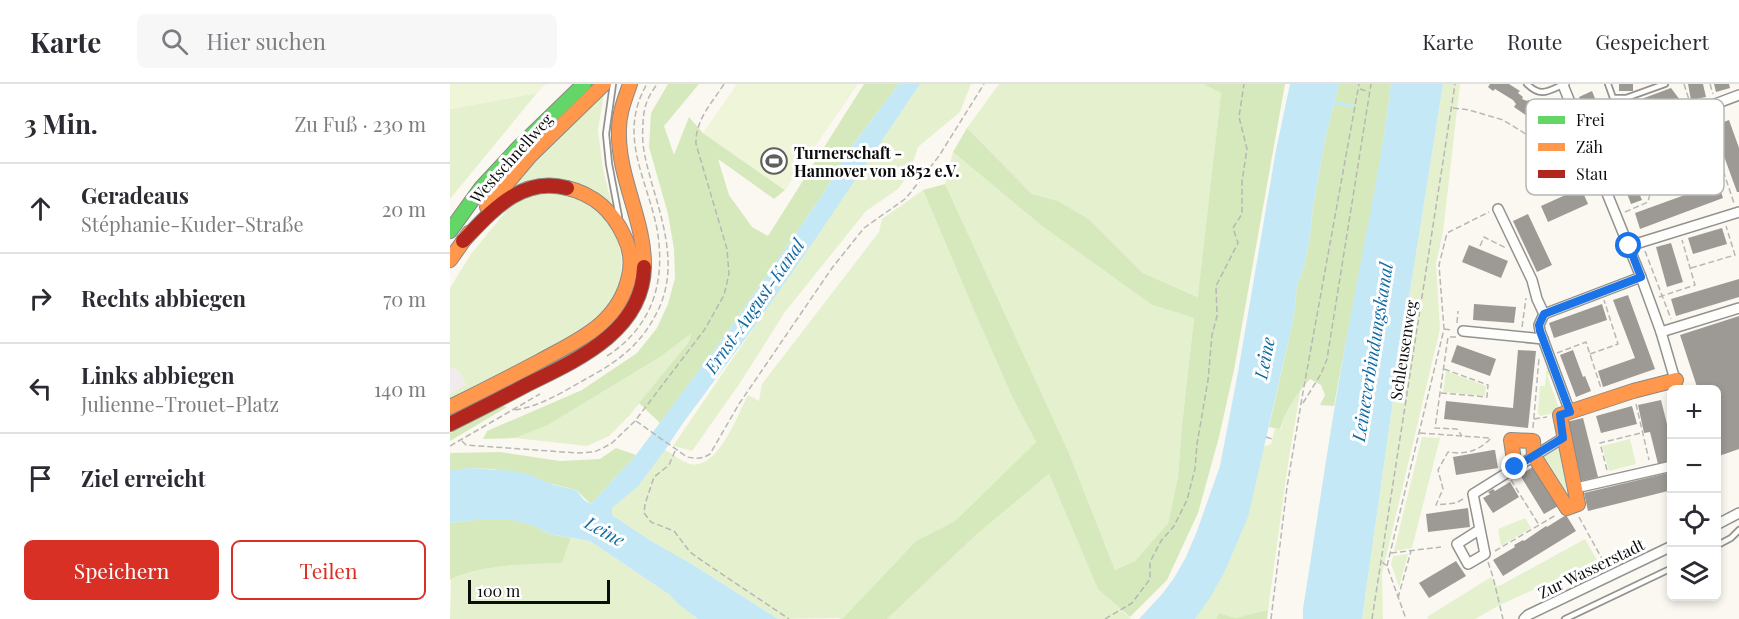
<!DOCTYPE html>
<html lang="de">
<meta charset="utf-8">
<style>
:root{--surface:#fff;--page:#f7f7f7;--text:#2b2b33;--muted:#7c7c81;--line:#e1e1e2;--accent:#d93025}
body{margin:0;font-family:"Playfair Display",serif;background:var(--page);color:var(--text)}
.controls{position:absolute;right:18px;bottom:18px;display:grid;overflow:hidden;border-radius:9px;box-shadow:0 3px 9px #0003}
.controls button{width:54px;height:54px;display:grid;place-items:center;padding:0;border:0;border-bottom:2px solid var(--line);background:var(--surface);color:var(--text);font:30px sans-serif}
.scale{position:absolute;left:18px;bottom:15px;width:142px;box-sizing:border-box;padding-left:6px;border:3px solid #0c0c0c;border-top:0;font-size:16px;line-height:21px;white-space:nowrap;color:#0c0c0c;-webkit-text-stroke:4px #fff;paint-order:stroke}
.stop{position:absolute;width:18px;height:18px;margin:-14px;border:4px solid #1a73e8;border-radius:50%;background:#fff}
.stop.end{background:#1a73e8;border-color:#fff;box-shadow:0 2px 6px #0008}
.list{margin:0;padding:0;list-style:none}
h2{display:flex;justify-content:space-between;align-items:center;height:78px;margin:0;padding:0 24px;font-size:26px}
h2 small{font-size:20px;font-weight:400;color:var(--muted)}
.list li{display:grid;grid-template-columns:39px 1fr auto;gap:18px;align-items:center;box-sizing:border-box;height:90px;padding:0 24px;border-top:2px solid var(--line)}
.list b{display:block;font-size:22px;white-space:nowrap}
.list p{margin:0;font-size:20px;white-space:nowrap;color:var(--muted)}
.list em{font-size:20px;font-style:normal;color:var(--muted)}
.actions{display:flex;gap:12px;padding:18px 24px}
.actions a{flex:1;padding:14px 0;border:2px solid var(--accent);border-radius:9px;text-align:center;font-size:21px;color:var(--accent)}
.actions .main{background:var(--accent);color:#fff}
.icon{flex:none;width:33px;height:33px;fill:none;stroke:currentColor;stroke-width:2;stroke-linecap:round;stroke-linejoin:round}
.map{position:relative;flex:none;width:1289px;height:535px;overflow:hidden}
header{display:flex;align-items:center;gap:36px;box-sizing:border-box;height:84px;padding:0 30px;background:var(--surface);border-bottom:2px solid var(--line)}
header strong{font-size:28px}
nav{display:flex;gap:33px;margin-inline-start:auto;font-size:21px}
.search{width:420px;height:54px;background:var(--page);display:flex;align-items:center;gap:15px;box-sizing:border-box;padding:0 21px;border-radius:9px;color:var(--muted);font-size:22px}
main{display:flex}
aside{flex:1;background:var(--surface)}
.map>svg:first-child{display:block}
.industrial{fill:#f1ebee}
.green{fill:#e5f1ce}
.forest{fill:#d6e9bc}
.pitch{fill:#eef5d9}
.water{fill:#c4e8f6}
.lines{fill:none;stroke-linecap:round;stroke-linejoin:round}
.stream{stroke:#c4e8f6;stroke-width:3}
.building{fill:#9d9a96}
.lane-casing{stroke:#93928f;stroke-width:8}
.street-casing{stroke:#93928f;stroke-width:12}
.fast-casing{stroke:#8a8985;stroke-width:16}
.slow-casing{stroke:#8a8985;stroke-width:16}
.jam-casing{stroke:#8a8985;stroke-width:16}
.path{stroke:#b7b7b5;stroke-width:1.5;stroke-dasharray:6 3;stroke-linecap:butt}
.lane{stroke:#fefefd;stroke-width:4.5}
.street{stroke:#fefefd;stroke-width:9}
.fast{stroke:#63d668;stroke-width:14}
.slow{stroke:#ff974d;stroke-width:14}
.jam{stroke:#b3261e;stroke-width:14}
.route{stroke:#1a73e8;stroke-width:8}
.labels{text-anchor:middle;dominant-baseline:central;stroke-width:6;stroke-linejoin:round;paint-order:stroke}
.poi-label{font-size:16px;font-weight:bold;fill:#0c0c0c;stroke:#fff;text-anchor:start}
.street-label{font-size:16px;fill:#0c0c0c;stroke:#fff}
.water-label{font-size:18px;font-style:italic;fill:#106ba3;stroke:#fff}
.key{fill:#fff;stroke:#b6b6b6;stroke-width:1.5}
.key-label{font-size:16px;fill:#0c0c0c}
</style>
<header>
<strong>Karte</strong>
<div class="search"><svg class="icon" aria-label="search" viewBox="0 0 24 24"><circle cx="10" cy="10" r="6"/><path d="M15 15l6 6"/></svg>Hier suchen</div>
<nav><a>Karte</a><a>Route</a><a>Gespeichert</a></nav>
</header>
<main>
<aside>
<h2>3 Min.<small>Zu Fuß · 230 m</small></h2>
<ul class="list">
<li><svg class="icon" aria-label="ahead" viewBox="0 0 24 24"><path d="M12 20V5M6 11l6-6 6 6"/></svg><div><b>Geradeaus</b><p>Stéphanie-Kuder-Straße</p></div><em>20 m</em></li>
<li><svg class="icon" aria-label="right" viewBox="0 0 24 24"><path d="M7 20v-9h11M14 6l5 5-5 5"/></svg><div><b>Rechts abbiegen</b></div><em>70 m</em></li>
<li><svg class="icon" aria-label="left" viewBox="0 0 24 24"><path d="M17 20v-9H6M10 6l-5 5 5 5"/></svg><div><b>Links abbiegen</b><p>Julienne-Trouet-Platz</p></div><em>140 m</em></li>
<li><svg class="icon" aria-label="arrive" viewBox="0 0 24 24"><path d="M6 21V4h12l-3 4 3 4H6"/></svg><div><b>Ziel erreicht</b></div></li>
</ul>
<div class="actions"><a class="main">Speichern</a><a>Teilen</a></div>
</aside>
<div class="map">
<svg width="1289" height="535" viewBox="0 0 1289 535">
<rect width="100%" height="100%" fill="#faf8f0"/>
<!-- industrial -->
<polygon class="industrial" points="0,283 9,287 16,301 0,309"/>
<!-- green -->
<g class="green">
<polygon points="470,0 521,0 510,28 468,63 459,90 448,105 416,127 335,228 290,299 242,367 223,362"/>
<polygon points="549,0 753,0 771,9 749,213 693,189 639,135 608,117 582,110 517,44"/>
<polygon points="993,0 1010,0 993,148 986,179 990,245 932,490 933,535 912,535 947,289"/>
<polygon points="87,9 0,115 0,25"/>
<polygon points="154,10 148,46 153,85 162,121 145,106 124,98 59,105 87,75"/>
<polygon points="503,68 592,142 702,221 744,234 732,341 728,393 718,439 685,477 665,486 619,369 495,100"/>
<path d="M473,106C509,191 544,276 586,358L505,437L466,457L393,534L328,535L240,479L201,457L162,431V424L201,383L215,366C223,370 232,378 240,380C268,386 287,332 298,311L309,317L312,300L429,148L432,135Z"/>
<path d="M102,107C113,110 133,114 142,120C174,144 181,189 158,222C150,233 138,241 128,250L0,317V309L16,301L9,287L0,283V204L21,170L61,121L86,109Z"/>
<polygon points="243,248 238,259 179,332 159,352 137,362 65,354 98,341 210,273"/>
<polygon points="1097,281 1100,290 1097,291 1109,324 1112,324 1109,328 1090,332 1088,329 1090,302 1095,302"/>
<polygon points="996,287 1036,302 1035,312 993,308"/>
<path d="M851,304L839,373L818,526L785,534L769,529L766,535H745L775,487L812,363L821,360L825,344L831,345C834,330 841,316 851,304Z"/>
<polygon points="972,353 990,354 962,464 944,467"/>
<polygon points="1180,355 1186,380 1159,387 1152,362"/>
<polygon points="1111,363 1122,416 1094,372"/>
<polygon points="599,390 648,504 681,535 437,535 526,451"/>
<polygon points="1075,434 1081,444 1051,462 1048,445"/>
<path d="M121,454L140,457L220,511L228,520L248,535H0L1,496C34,479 75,481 112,479Z"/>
<polygon points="1135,455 1147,476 1048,522 1025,535 978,535 977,533 1041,493 1047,502 1051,501"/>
<polygon points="958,470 949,503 941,480 943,472"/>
</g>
<!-- forest -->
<g class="forest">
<polygon points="218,0 249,0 214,42 224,71 239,33 253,49 335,106 324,115 268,75 279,111 302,143 318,152 414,0 449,0 404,59 371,113 278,247 210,339 189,319 238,259 242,249 210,273 98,341 65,354 33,355 37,347 132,306 187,269 207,244 218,220 225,194 224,165 218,130 199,63 201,29"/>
<polygon points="753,0 835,0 784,286 769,353 748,429 717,496 680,533 648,505 599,390 526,451 437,535 389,535 393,534 466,457 505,437 586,358 562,312 523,224 473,106 495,100 619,369 665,486 685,477 718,439 728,393 732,341 744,234 702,221 592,142 503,68 517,44 582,110 608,117 639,135 693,189 748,213 771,9"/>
<path d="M889,0H941C928,108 903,215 884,322L870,321L875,311L871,301L860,295C846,310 836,325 830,345L819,343L844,232L847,201L854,183L860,153L863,123L876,51Z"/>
<polygon points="51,322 57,323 0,357 0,349"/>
<polygon points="166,364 186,371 141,420 126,406 43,385 20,384 0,387 0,369 50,368 110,377 150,375"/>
<path d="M25,436H62L70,437L85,442L99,450L121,454L112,479C75,481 34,479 0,496V439Z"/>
<polygon points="818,526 817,535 766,535 769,529 785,534"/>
</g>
<!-- pitch -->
<g class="pitch">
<polygon points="0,0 96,0 87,9 0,25"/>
<polygon points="287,0 408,0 335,106 253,49"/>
</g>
<!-- water -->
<g class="water">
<polygon points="449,0 470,0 366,154 304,243 233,339 215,366 188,402 162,424 162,431 201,457 240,479 328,535 248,535 228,520 220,511 140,457 99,450 85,442 62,436 25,436 0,439 0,386 20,384 62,387 78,390 104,401 126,406 134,416 141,420 186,371 278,247 371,113 404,59"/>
<polygon points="840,0 889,0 876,51 863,123 860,153 854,183 847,201 844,232 798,433 775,487 760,514 745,535 689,535 713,509 724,494 736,473 747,447 770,382 788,288 826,66"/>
<path d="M941,0H993L947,289L912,535H853V525C869,425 883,324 902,224C916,149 932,76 941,0Z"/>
</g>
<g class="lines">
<!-- stream -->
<polyline class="stream" points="881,18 903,22"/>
</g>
<!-- building -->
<g class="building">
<polygon points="1040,0 1059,0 1070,7 1068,9 1073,13 1072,15 1077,17 1078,16 1080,17 1079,19 1081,20 1082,19 1086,21 1085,26 1090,28 1091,27 1093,28 1092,30 1102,36 1106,32 1107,33 1104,38 1109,41 1103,51 1101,50 1099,53 1093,49 1095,46 1076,34 1077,32 1064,23 1066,20 1063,16 1045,5 1043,7 1038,3"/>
<rect x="1169" y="0" width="14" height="7"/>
<polygon points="1238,0 1253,0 1256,13 1241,16"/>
<polygon points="1264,0 1279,0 1280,4 1266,8"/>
<polygon points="1221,4 1230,16 1178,35 1178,20"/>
<polygon points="1142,7 1153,34 1138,37 1129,13"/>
<polygon points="1279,36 1289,64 1289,108 1287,108 1263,42"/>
<polygon points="1182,72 1195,107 1189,109 1192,116 1181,120 1165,78"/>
<polygon points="1268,99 1273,114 1190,145 1185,129"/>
<polygon points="1131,104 1138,120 1098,138 1091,122"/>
<polygon points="1078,130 1102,181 1087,188 1063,137"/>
<polygon points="1272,144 1277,160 1243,170 1238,154"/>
<polygon points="1221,159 1233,198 1217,203 1206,163"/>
<polygon points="1019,161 1058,177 1051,194 1012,178"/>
<polygon points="1289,195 1289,213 1226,232 1221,215"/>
<polygon points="1178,211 1205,285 1153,303 1148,287 1185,274 1163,216"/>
<polygon points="1024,220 1066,223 1064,239 1023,236"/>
<polygon points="1152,220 1157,236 1104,254 1099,239"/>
<polygon points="1289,232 1289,365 1269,372 1266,364 1266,306 1248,306 1230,251"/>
<polygon points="1007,261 1046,275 1040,292 1001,278"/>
<polygon points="1068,266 1086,267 1078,344 994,335 996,317 1063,324"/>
<polygon points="1123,266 1133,293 1135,292 1141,307 1126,313 1110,271"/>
<polygon points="1211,316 1222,360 1222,377 1208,380 1200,348 1194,349 1188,321"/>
<polygon points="1182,322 1187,340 1151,349 1146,332"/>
<polygon points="1133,334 1148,393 1131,397 1116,338"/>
<polygon points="1043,366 1045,366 1048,384 1006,391 1003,373"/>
<polygon points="1086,381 1110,421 1094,430 1070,391"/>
<polygon points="1222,388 1222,406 1138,427 1134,409"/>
<polygon points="1060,398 1069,413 1043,429 1033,414 1040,410 1038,408 1043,405 1045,407"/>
<polygon points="1018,424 1020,443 978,448 976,430"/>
<polygon points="1116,431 1126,447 1053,492 1043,476 1065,463 1064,461 1073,456 1074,457 1096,442 1097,443"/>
<polygon points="1006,477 1016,492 979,514 969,499"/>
</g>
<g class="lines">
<!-- lane casing -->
<g class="lane-casing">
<g id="lane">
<polyline points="163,0 156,50 159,80 169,133"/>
<path d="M1077,0C1090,13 1097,8 1112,1"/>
<polyline points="1158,0 1163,14 1176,14 1215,0"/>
<polyline points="1266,462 1281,454 1289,446"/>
<polyline points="1115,535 1222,484"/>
</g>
</g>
<!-- street casing -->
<g class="street-casing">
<g id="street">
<polyline points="1114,0 1113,1 1191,193 1211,248 1228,306"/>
<polyline points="1140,67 1289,11"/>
<polyline points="1048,125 1082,196 1087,215 1094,230 1089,241 1090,247 1120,328"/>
<polyline points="1179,162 1289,128"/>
<polyline points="1094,230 1191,193"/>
<polyline points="1013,247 1093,255"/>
<polyline points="1211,248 1289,224"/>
<polyline points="1126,404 1222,382"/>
<polyline points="1266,441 1289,429"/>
<polyline points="1029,446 1007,460 1018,480 1035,470 1023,410 1113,354"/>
<polyline points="1074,535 1078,531 1222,462"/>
</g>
</g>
<!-- fast casing -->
<g class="fast-casing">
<polyline id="fast" points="0,147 31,104 69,63 134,0"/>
</g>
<!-- slow casing -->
<g class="slow-casing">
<g id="slow">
<path d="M180,0C175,15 169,29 169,45C167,93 195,136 194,183"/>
<polyline points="37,123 80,72 154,0"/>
<polyline points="0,176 19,149"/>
<path d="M0,323C30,308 60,293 90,277C128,256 169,240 179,192C182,179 180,164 174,152C163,128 144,110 117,104"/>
<polyline points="1065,383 1061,356 1083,357 1084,372 1117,424 1128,420 1110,331 1183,307 1226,296"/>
</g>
</g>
<!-- jam casing -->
<g class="jam-casing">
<g id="jam">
<path d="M13,157C42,127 71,92 117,104"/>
<path d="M0,340C26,327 52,314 78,300C127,276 193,247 194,183"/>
</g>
</g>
<!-- path -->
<g class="path">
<polyline points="1234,0 1240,19"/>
<polyline points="1260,0 1263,10"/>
<polyline points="910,5 919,8"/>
<polyline points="1177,21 1178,43"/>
<polyline points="1003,24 1019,26 1053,36 1097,63 1126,55"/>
<polyline points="1256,36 1284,119"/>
<polyline points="1189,63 1205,106"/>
<polyline points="1153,74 1256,36"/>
<polyline points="1175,128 1198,118 1200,110 1272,83"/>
<polyline points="1030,162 1034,153 1056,164"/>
<polyline points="1195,167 1221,235"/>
<polyline points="1241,184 1285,171 1276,142"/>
<polyline points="1209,213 1245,201 1232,156"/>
<polyline points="1007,239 1008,227"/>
<polyline points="1072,243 1076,214"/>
<polyline points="994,245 1003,246"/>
<polyline points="1006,253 998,253 985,344 1007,345 1012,352"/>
<polyline points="1107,269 1136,258 1151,304"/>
<polyline points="1140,270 1168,260 1154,216"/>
<path d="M157,272C179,258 196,238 204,213C211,191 211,168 207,145C197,94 167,51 197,0"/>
<polyline points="991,309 1037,313 1038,301 994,285"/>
<polyline points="853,319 871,290 877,275 921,0"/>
<polyline points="1186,320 1199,376"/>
<path d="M65,326C93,322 119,304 143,291C170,276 191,259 205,232C229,190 215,144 202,100C197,81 191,63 193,42C193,33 194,24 198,15C200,10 204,5 207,0"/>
<polyline points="1084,335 1097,333"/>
<path d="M186,337L237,373C247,375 252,375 260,370L289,320L382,184L414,144L455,115L461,108L489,72L534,0"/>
<polyline points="1083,344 1089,274"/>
<polyline points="970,349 1040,354"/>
<polyline points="816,353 822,355"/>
<path d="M12,357L16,361L127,369L144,368L153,364L162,359L185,337L255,245L274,211L279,190L277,165L246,60C245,36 262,19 274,0"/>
<polyline points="0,362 90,310"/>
<polyline points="225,367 219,381 204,393 195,420 194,429 201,438 224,447 240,468 254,478 339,535"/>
<polyline points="1157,386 1150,359 1191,349"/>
<polyline points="1061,396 1089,441"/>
<path d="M1013,415L1006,419L986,421L993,405L988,386L998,368C1015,371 1029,367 1041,354"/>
<polyline points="1129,433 1156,482"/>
<polyline points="1045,467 1106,431"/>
<polyline points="941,469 991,463"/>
<polyline points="932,478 937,482 956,535"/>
<polyline points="1038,478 1043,493 1053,535"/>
<polyline points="937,482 994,245 989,181 997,149 1039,128"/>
<polyline points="948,514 961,467"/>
<polyline points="655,535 682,519 700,495 700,478 711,457 724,442 737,416 745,385 747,360 758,296 762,251 767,232 766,202 788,159 783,144 792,130 792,97 797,65 789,33 794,0"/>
<polyline points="821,535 837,403 853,308 909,0"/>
<polyline points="922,535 1005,0"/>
</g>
<!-- lane -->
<use href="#lane" class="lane"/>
<!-- street -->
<use href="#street" class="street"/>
<!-- fast -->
<use href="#fast" class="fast"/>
<!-- slow -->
<use href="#slow" class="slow"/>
<!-- jam -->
<use href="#jam" class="jam"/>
</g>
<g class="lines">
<!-- route -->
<polyline class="route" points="1065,383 1113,354 1110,331 1120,328 1090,247 1089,241 1094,230 1191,193 1179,162"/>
</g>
<!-- icons -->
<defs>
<g id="stadium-ring" transform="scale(1.35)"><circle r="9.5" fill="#fff" stroke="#5f5f5c" stroke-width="1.5"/><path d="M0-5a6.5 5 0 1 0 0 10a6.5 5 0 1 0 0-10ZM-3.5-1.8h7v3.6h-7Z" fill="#5f5f5c"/></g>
</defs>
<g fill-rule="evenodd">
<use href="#stadium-ring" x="324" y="77"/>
</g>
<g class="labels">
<!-- poi labels -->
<g class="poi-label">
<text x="344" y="68">Turnerschaft -<tspan x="344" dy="18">Hannover von 1852 e.V.</tspan></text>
</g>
<!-- street labels -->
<g class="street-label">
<text transform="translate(61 74) rotate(-48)">Westschnellweg</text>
<text transform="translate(953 266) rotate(-81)">Schleusenweg</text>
<text transform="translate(1141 484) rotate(-26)">Zur Wasserstadt</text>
</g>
<!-- water labels -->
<g class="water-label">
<text transform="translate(304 222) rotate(-55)">Ernst-August-Kanal</text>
<text transform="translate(922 268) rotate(-81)">Leineverbindungskanal</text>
<text transform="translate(814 274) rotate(-79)">Leine</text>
<text transform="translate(155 447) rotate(29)">Leine</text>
</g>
</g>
<!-- legend -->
<rect x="1076" y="15" width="198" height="96" rx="9" class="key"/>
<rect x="1088" y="32" width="27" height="8" fill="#63d668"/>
<rect x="1088" y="59" width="27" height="8" fill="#ff974d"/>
<rect x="1088" y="86" width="27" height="8" fill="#b3261e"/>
<g class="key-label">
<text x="1126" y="42">Frei</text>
<text x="1126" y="69">Zäh</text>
<text x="1126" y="96">Stau</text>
</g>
</svg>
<div class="controls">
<button>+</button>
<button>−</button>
<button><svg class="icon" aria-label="locate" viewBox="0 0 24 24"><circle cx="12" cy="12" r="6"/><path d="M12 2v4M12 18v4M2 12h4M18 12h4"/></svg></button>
<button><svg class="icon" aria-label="layers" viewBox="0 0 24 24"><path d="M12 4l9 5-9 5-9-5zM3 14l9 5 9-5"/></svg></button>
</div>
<div class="scale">100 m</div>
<div class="stop" style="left:1179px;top:162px"></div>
<div class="stop end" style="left:1065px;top:383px"></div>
</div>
</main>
